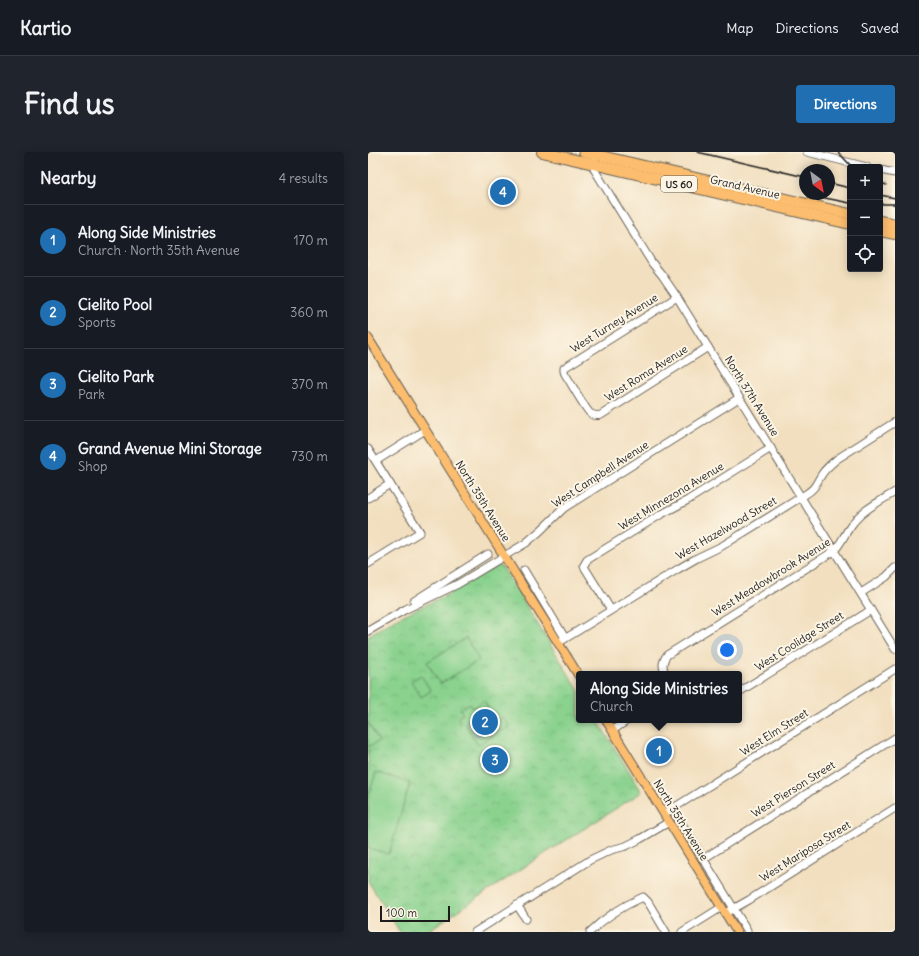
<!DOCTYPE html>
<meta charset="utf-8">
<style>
:root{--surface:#171b24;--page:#20242c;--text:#f1f3f6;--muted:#9ea1a6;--line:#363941;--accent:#1f6fb2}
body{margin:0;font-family:Delius,sans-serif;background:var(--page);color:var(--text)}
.controls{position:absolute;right:12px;top:12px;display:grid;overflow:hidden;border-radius:4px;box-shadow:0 2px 10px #0003}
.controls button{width:36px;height:36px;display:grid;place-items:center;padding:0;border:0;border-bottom:1px solid var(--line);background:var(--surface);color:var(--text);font:20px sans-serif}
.compass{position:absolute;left:431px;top:12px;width:36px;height:36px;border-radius:50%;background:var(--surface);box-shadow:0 2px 10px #0003;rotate:148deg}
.scale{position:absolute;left:12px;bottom:10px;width:70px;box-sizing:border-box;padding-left:4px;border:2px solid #1c1c1c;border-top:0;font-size:11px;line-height:14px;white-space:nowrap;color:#1c1c1c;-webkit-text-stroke:3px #fcf5e5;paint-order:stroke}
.you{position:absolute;left:359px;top:498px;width:14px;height:14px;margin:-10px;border:3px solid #fff;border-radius:50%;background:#1a73e8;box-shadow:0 0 0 6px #1a73e833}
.badge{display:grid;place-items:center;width:26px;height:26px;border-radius:50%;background:var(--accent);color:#fff;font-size:13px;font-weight:700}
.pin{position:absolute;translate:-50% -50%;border:2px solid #fff;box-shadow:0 1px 4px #0006}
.popup{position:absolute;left:208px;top:519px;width:166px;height:52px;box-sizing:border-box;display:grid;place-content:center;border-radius:4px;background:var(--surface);filter:drop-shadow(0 1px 3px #0005);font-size:13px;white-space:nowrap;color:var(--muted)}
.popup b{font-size:15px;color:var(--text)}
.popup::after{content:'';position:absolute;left:50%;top:100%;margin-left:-8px;border:8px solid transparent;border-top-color:var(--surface)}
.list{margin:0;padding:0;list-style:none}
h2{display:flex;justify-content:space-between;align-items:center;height:52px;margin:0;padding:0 16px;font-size:17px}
h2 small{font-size:13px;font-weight:400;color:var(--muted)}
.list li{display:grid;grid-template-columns:26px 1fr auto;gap:12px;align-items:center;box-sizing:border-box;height:72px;padding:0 16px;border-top:1px solid var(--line)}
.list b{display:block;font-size:15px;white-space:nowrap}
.list p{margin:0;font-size:13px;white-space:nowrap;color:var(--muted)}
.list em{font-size:13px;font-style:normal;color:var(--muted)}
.icon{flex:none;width:22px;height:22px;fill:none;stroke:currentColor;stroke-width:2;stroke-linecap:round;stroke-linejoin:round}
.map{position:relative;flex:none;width:527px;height:780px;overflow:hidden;border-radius:4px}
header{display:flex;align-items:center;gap:24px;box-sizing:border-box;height:56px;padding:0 20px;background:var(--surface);border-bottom:1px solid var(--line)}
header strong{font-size:19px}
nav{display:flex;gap:22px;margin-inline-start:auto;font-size:14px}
.intro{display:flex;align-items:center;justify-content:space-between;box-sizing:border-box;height:96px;padding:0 24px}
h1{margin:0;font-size:28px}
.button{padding:10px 18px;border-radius:4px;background:var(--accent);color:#fff;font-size:14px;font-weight:700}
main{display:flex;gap:24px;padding:0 24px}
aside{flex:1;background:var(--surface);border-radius:4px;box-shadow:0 2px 10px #0003}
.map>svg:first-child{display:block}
.park{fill:url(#park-crowns);stroke:#537755}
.pitch{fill:#8ad28e;stroke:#537755}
.water{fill:url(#water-waves);stroke:#4e6684}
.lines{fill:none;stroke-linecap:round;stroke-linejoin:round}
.minor-casing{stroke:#676055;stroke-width:9}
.major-casing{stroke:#676055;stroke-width:10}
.highway-casing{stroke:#676055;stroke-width:12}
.minor{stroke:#fff;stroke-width:7}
.major{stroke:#fcbd6e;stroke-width:8}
.highway{stroke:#fcbd6e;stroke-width:10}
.rail{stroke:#1c1c1c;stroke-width:1.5}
.labels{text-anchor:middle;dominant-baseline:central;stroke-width:4;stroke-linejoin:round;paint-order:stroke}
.shield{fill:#fcf5e5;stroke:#5f5d58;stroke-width:1}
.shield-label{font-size:10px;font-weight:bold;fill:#1c1c1c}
.street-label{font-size:11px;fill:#1c1c1c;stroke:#fcf5e5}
</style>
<header>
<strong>Kartio</strong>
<nav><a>Map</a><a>Directions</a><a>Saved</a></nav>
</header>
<div class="intro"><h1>Find us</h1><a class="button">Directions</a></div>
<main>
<aside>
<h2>Nearby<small>4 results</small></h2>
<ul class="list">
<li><span class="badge">1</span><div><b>Along Side Ministries</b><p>Church · North 35th Avenue</p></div><em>170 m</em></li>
<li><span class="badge">2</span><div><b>Cielito Pool</b><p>Sports</p></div><em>360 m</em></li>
<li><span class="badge">3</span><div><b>Cielito Park</b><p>Park</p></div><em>370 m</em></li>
<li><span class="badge">4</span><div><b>Grand Avenue Mini Storage</b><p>Shop</p></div><em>730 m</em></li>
</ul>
</aside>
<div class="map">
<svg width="527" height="780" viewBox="0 0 527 780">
<defs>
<pattern id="park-crowns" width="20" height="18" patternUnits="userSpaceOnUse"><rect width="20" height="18" fill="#8ad28e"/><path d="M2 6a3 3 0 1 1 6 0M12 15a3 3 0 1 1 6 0" fill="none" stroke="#76b47a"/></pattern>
<pattern id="water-waves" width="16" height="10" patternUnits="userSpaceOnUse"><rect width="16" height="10" fill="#80afeb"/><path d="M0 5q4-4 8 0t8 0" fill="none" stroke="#688ebe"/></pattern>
</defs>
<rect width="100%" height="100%" fill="#fcf5e5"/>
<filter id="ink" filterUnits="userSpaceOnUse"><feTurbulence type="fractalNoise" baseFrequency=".025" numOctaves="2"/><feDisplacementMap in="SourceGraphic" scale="8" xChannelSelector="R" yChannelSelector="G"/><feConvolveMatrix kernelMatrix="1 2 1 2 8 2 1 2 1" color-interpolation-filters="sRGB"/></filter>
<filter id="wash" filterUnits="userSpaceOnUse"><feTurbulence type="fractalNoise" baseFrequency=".012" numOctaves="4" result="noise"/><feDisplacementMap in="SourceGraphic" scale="16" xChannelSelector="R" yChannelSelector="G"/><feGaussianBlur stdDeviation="0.9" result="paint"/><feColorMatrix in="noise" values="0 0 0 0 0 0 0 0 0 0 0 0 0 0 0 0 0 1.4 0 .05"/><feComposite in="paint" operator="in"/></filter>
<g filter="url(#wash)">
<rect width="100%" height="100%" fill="#f2dfbf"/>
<!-- park -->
<polygon class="park" points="128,414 131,414 135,416 211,539 211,568 229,568 274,640 173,704 58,780 32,780 0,729 0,484 27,467 81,442"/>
<!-- pitch -->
<g class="pitch">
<polygon points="98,486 111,508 72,532 59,510"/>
<polygon points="53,523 63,539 53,545 43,529"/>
<polygon points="116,549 128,569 135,565 141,575 134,579 133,578 110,593 96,570 93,571 90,565 95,562 92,557 102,551 105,556"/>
<polygon points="0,570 11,589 0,595"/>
<polygon points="8,620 42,631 21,702 0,696 0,646"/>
</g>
<!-- water -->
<polygon class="water" points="108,564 113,572 120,568 124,574 109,584 99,569"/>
</g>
<g filter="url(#ink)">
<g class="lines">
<!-- minor casing -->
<g class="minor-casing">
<g id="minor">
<polyline points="439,0 499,15"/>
<polyline points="226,9 226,17 284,111 294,123 309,145 527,497"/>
<polyline points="512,18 527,21"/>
<path d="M309,145L196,216V219L197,222C202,229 218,259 223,262C227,264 229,264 233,263L340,195"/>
<polyline points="0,297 52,380 0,412"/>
<polyline points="8,309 57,278"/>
<polyline points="0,346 22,332"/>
<polyline points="156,418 197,486"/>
<polyline points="493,441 518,425 527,416"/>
<polyline points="46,449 120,402"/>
<polyline points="243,458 217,416 216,413 219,408 292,363 320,348 403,296"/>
<polyline points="0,479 38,457 90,432 158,391 172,379 196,356 371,246"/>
<path d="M190,491L310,417L329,406L354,394L438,342C448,336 448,331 454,322C458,316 463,312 469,307L527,270"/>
<path d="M297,522C294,514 294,510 299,503L466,399C473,392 476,383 482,375C492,359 511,350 527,340"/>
<polyline points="371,540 503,458"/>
<polyline points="245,578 260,568"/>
<polyline points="298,646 379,778"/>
<polyline points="296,662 527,517"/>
<polyline points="335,707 527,586"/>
<polyline points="149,753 158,767"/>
<polyline points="358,761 381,748 527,656"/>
<polyline points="107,780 222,708 243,698 258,694 272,687 301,670"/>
<path d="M222,780C238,764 255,754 275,745L280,750L298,780"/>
<polyline points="314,780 354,755"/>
</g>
</g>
<!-- major casing -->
<g class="major-casing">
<g id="major">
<polyline points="0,186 211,524"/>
<polyline points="238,568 369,780"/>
</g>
</g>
<!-- highway casing -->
<g class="highway-casing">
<g id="highway">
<polyline points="174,0 482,72"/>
<polyline points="216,0 482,62"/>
<polyline points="512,69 527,72"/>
<polyline points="512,79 527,82"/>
</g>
</g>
<!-- minor -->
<use href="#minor" class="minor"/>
<!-- major -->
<use href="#major" class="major"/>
<!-- highway -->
<use href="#highway" class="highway"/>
<!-- rail -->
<g class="rail">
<polyline points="329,0 437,25"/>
<polyline points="470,0 484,15"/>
<polyline points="512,30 518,33"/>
<polyline points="461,31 482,36"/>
<polyline points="512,43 527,46"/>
<polyline points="452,45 482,51"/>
<polyline points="512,52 527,52"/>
</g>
</g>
</g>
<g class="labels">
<!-- shield labels -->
<rect class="shield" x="293" y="24" width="36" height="16" rx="3"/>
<g class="shield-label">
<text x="311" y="32">US 60</text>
</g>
<!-- street labels -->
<g class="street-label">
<text transform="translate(377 35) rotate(13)">Grand Avenue</text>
<text transform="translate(246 171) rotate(-32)">West Turney Avenue</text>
<text transform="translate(278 221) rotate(-32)">West Roma Avenue</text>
<text transform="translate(384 244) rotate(58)">North 37th Avenue</text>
<text transform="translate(232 322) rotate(-33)">West Campbell Avenue</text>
<text transform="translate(303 344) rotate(-31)">West Minnezona Avenue</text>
<text transform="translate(115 349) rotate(58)">North 35th Avenue</text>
<text transform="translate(358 376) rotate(-30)">West Hazelwood Street</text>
<text transform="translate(403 425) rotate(-32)">West Meadowbrook Avenue</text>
<text transform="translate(431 489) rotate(-32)">West Coolidge Street</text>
<text transform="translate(406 580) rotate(-32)">West Elm Street</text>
<text transform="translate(425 637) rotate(-32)">West Pierson Street</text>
<text transform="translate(313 668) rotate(58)">North 35th Avenue</text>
<text transform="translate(437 699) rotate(-32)">West Mariposa Street</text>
</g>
</g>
</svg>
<div class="controls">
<button>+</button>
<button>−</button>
<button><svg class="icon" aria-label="locate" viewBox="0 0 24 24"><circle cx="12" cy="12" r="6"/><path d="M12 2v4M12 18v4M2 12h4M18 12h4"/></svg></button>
</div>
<svg class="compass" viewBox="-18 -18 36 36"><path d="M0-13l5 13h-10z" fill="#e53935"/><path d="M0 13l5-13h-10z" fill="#9ea1a6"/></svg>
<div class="scale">100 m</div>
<div class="you"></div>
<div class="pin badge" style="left:291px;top:599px">1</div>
<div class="popup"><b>Along Side Ministries</b>Church</div>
<div class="pin badge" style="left:117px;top:570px">2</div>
<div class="pin badge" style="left:127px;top:608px">3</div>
<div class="pin badge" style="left:135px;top:40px">4</div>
</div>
</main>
